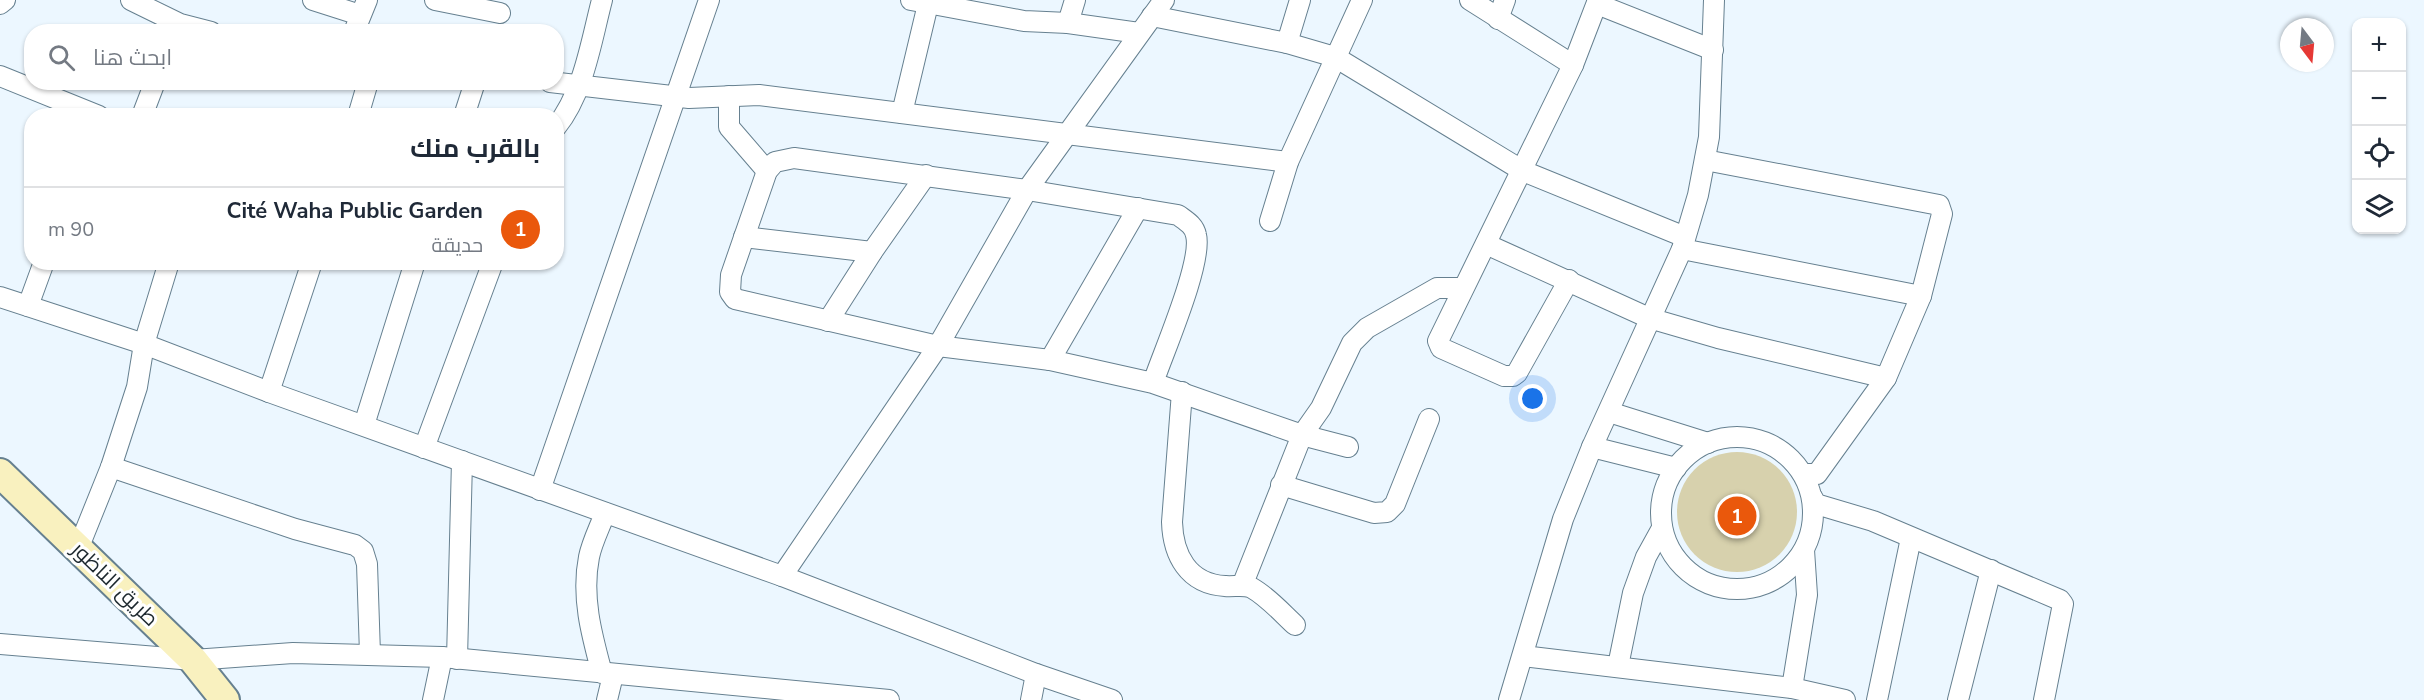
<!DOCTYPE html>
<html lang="ar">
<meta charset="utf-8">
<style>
:root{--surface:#fff;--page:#f2f2f3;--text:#1f2937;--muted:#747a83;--line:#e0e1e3;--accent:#ea580c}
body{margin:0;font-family:"Nunito Sans",Cairo,sans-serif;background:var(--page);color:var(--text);direction:rtl}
.controls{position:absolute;right:18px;top:18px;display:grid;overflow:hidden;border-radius:12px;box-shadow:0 2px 4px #0004}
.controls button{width:54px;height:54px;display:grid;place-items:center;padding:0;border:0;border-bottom:2px solid var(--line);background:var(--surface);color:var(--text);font:30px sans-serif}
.compass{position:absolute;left:2280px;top:18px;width:54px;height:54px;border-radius:50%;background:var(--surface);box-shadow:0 2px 4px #0004;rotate:164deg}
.you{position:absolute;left:1533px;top:399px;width:21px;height:21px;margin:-15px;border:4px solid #fff;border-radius:50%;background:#1a73e8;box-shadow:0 0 0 9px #1a73e833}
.badge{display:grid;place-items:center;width:39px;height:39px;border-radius:50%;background:var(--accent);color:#fff;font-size:20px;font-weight:700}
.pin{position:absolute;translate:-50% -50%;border:3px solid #fff;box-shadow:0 2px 6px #0006}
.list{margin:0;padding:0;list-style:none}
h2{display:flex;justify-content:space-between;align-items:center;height:78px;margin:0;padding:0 24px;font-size:26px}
h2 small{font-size:20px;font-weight:400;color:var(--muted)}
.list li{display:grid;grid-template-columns:39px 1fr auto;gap:18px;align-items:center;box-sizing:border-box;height:84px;padding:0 24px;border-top:2px solid var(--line)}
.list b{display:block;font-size:22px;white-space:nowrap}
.list p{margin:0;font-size:20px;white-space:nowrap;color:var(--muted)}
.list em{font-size:20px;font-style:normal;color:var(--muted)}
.icon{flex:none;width:33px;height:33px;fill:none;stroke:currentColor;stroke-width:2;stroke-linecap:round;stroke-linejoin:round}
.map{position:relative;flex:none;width:2424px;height:700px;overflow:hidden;direction:ltr}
.search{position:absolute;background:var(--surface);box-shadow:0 2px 4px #0004;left:24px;top:24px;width:540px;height:66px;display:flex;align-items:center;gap:15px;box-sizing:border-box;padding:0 21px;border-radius:24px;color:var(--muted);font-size:22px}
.panel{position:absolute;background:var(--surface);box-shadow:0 2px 4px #0004;left:24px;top:108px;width:540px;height:162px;border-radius:24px;direction:rtl}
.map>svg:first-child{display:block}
.green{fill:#d7d1ad}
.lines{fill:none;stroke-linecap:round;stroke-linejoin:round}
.street-casing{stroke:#668090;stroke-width:22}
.secondary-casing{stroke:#668090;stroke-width:32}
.street{stroke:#fff;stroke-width:20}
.secondary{stroke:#f9f1bf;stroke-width:28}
.labels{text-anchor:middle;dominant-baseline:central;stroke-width:6;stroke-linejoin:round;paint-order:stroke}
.street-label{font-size:21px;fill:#1d282e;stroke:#fff}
</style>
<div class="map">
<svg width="2424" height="700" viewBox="0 0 2424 700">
<rect width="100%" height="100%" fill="#ecf7ff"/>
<!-- green -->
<circle class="green" cx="1737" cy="512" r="60"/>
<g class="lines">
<!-- street casing -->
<g class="street-casing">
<g id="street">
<polyline points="131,0 180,24 211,32"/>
<polyline points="313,0 360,15"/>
<polyline points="435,0 500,13"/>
<polyline points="911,0 1024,21 1068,23 1139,33"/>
<polyline points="1470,0 1573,65"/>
<polyline points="0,4 5,0"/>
<polyline points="1597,4 1713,50"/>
<polyline points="1152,16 1287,43 1335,57 1523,171 1685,237"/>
<polyline points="1498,19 1505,0"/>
<polyline points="1068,23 1075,0"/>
<polyline points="354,32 367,0"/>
<polyline points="1287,43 1300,0"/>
<polyline points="0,76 99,116"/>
<polyline points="550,82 689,98 759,95 1288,162"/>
<polyline points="729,96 729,127 767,171"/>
<polyline points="902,113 929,0"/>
<polyline points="142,116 155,82"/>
<polyline points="358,116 368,82"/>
<polyline points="464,116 475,82"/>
<path d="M556,127C584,92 591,42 602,0"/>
<polyline points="1705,160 1939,205 1942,214 1921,296 1886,378 1817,474 1803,474"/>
<polyline points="1270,221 1288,162 1362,0"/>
<polyline points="744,237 872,252"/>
<polyline points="1486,244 1649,318 1718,338 1886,378"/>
<polyline points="1682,249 1921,296"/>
<polyline points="1569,280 1517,373 1513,376 1504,376 1441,348 1438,341 1573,65 1598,0"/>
<polyline points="0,297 144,344 269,392 782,576 1036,674 1112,700"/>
<polyline points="28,306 44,262"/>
<polyline points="828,321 872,252 926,175"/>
<polyline points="1050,360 1138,208"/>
<path d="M1153,383C1163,353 1203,262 1196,235C1194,225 1186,221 1178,215L1027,190L794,158L775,162L767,171L731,275L730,292L735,299L938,346L1050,360L1153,383L1302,435L1348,447"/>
<polyline points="269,392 312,262"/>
<path d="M1182,392L1172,522C1173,555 1188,584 1225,586C1234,587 1244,584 1252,588C1268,597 1282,613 1295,625"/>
<polyline points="1609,412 1708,443"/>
<polyline points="364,425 415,262"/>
<circle cx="1737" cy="513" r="76"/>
<polyline points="1592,447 1676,468"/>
<polyline points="424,448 493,262"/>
<polyline points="111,467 295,529 355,545 363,551 367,564 370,654"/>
<polyline points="1281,485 1374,513 1387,512 1395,504 1429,419"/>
<polyline points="540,490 709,0"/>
<polyline points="1812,497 1816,504 1873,521 2060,600 2063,604 2044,700"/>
<polyline points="78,549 111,467 137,387 144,344 169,262"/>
<polyline points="782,576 938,346 1027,190 1164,0"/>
<polyline points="1242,586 1302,435 1321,408 1352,343 1367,328 1437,288 1463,288"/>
<polyline points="0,644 193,660 293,653 442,657 889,700"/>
<polyline points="1523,656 1792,688 1845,700"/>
<polyline points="457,659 462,461"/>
<polyline points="1618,666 1633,593 1646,557 1662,528"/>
<path d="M602,673C592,636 581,597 589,557C592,542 600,527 605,513"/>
<polyline points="1792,688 1807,595 1804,550"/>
<polyline points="433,700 442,657"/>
<polyline points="607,700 613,675"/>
<polyline points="1031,700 1036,674"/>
<polyline points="1509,700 1563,519 1592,447 1682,249 1698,195 1709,137 1714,0"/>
<polyline points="1877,700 1911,538"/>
<polyline points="1958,700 1991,570"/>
</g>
</g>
<!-- secondary casing -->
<g class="secondary-casing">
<polyline id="secondary" points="0,473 193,660 225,700"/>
</g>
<!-- street -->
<use href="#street" class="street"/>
<!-- secondary -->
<use href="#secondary" class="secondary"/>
</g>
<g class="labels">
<!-- street labels -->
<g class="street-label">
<text transform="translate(115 584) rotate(44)">طريق الناظور</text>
</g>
</g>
</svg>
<div class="controls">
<button>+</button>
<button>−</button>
<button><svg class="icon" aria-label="locate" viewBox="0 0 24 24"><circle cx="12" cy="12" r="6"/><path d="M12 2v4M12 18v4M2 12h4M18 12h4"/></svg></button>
<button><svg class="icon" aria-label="layers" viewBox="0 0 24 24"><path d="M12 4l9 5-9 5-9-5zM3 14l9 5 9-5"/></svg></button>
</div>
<svg class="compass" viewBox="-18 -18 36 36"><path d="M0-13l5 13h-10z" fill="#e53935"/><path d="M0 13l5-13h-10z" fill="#747a83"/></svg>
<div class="you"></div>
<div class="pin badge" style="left:1737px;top:516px">1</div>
<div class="search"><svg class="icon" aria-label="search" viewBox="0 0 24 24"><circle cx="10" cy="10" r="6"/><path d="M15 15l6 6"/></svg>ابحث هنا</div>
<section class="panel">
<h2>بالقرب منك<small></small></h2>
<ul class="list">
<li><span class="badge">1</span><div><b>Cité Waha Public Garden</b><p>حديقة</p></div><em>90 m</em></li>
</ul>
</section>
</div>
